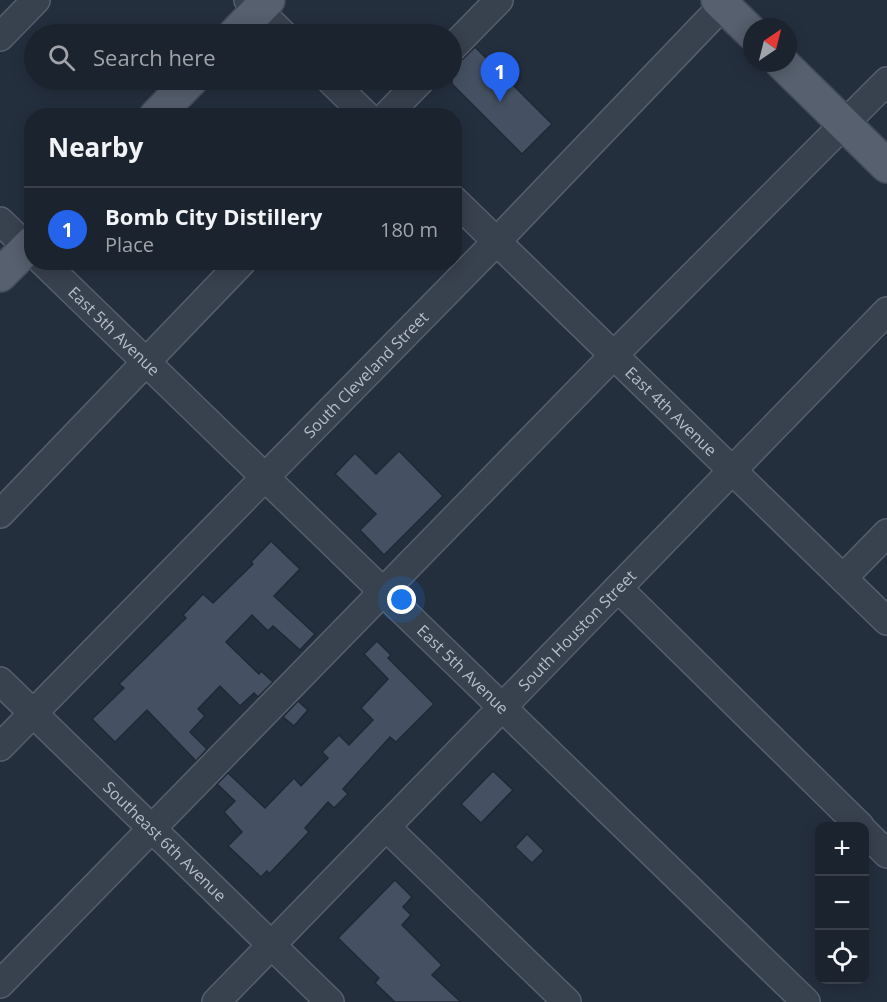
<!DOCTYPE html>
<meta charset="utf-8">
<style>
:root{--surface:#1b232e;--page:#282f3a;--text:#f1f3f6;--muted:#a0a4aa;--line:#39404a;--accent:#2563eb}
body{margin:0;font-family:"Open Sans",sans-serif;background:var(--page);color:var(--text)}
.controls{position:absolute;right:18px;bottom:18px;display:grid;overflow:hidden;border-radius:12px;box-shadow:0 3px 15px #0003}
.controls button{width:54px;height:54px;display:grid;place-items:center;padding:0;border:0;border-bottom:2px solid var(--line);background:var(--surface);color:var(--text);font:30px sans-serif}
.compass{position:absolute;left:743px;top:18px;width:54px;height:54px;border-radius:50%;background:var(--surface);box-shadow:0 3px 15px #0003;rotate:35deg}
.you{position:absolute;left:402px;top:600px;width:21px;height:21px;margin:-15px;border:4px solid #fff;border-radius:50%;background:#1a73e8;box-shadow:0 0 0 9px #1a73e833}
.badge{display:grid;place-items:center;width:39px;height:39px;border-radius:50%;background:var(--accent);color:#fff;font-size:20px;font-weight:700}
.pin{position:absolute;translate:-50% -50px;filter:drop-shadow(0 2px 3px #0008)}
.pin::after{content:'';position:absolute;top:32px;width:21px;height:18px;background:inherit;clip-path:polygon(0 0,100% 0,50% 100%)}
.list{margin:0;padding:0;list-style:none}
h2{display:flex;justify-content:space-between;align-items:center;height:78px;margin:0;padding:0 24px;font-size:26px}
h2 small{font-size:20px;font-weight:400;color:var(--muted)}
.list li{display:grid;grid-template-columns:39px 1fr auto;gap:18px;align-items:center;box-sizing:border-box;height:84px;padding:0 24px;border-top:2px solid var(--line)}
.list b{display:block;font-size:22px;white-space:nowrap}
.list p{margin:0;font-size:20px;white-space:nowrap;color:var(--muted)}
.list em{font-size:20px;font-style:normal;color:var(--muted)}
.icon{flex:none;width:33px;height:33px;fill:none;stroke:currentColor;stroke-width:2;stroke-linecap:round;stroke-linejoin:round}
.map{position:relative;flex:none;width:887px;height:1002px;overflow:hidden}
.search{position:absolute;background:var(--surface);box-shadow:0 3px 15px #0003;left:24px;top:24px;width:438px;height:66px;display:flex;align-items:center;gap:15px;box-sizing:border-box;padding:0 21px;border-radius:33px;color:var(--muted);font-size:22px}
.panel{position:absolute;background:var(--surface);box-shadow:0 3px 15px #0003;left:24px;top:108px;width:438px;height:162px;border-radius:24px}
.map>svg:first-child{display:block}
.building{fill:#455162;stroke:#1f2835;stroke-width:1.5}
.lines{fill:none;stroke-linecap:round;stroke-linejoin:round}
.minor-casing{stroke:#565f6c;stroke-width:30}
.major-casing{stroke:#414a57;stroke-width:36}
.minor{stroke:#38414e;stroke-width:27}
.major{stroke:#56606e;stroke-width:33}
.labels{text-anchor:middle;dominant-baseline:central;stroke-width:6;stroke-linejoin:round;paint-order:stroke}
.street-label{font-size:16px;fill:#b4bcc9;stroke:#1d2633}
</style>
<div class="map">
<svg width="887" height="1002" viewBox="0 0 887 1002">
<rect width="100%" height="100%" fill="#242f3e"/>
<!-- building -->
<g class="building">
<polygon points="475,47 552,124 522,154 452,84 452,65 463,59"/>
<polygon points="399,451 443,496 384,555 360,530 376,514 335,474 355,453 376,474"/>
<polygon points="271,541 300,569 274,596 315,634 300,650 273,626 268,631 252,615 226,642 259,674 261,671 273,682 258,697 254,693 240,706 220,686 198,709 205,716 190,732 207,749 196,761 147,710 115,742 92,719 124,688 119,684 186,618 183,615 203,594 213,603 253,564 251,562"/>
<polygon points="377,641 391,655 388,658 434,704 396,742 390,737 343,789 348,794 334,808 328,802 305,828 309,832 269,874 267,871 261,877 228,846 242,832 224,812 235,801 217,784 228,773 265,808 294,778 301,786 328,758 322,752 339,735 349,745 373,720 361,708 388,679 364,654"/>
<polygon points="298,701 308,710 294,726 283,717"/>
<polygon points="493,771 513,790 481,823 461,804"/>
<polygon points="527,834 544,851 532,863 515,847"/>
<polygon points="395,880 412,897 403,907 411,915 402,925 442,965 432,975 461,1002 395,1002 375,983 379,978 338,938"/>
</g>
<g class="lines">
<!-- minor casing -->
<g class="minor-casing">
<g id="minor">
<polyline points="248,0 283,34"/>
<polyline points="0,37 36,0"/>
<polyline points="452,48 499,0"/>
<polyline points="330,80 367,116"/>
<polyline points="386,116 421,80"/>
<path id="s1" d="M454,200L887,621"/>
<polyline points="0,221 32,252"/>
<path id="s2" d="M43,262L806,1002"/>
<polyline points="0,514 242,262"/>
<polyline points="843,578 887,533"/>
<polyline points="618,588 860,826"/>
<path id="s3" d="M0,681L330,1002"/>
<path id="s4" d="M0,747L497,241L728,0"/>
<polyline points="386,827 567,1002"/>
<polyline points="864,831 887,854"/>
<polyline points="0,984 614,355 887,81"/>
<path id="s5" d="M216,1002L887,311"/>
</g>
</g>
<!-- major casing -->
<g class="major-casing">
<g id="major">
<polyline points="718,0 752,33"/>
<polyline points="235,34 268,0"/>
<polyline points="782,63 887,166"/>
<polyline points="156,116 191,80"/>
<polyline points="0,275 32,243"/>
</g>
</g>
<!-- minor -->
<use href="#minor" class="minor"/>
<!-- major -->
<use href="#major" class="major"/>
</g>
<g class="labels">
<!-- street labels -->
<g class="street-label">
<text stroke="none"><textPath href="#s2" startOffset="99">East 5th Avenue</textPath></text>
<text stroke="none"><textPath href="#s4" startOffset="522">South Cleveland Street</textPath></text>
<text stroke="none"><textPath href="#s1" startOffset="303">East 4th Avenue</textPath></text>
<text stroke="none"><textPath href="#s5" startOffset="518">South Houston Street</textPath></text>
<text stroke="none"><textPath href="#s2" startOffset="585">East 5th Avenue</textPath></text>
<text stroke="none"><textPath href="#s3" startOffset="230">Southeast 6th Avenue</textPath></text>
</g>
</g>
</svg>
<div class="controls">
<button>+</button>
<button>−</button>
<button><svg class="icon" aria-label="locate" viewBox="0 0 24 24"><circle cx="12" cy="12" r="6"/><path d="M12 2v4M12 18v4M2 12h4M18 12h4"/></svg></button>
</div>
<svg class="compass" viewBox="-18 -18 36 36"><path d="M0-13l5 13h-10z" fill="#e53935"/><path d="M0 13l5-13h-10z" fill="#a0a4aa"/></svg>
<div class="you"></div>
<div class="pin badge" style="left:500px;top:102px">1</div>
<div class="search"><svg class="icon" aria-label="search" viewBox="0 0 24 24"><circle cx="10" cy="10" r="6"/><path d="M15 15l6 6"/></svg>Search here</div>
<section class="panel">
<h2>Nearby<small></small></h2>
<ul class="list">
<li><span class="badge">1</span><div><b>Bomb City Distillery</b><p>Place</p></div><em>180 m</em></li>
</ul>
</section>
</div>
